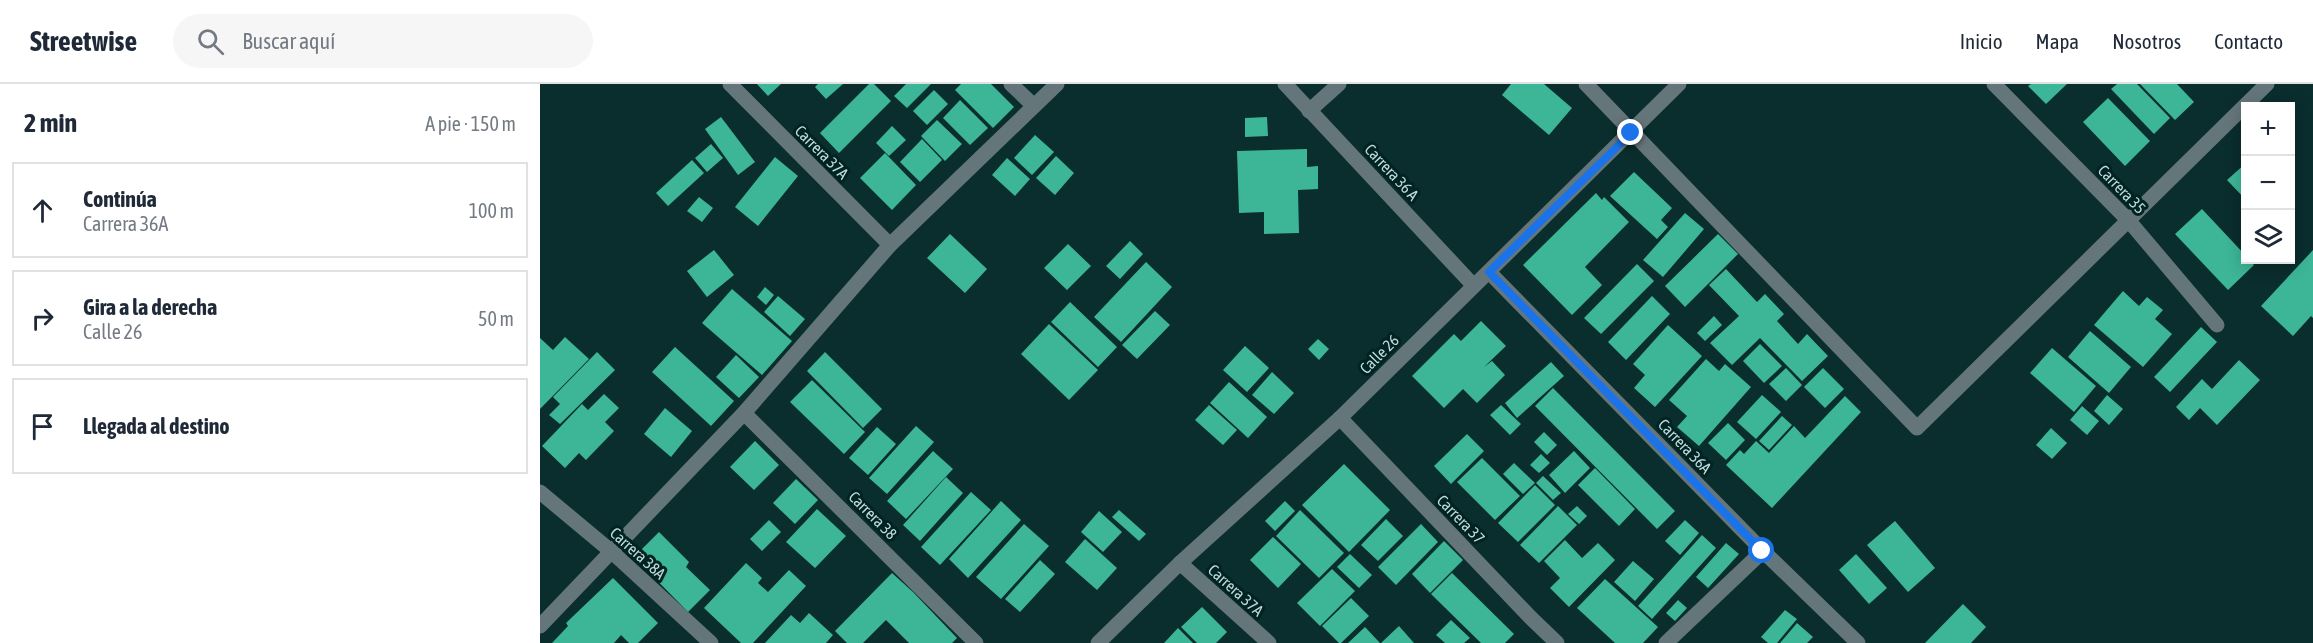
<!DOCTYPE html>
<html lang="es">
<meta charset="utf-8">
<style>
:root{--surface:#fff;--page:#f6f6f7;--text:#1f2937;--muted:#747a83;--line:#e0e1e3}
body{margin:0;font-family:"Asap Condensed",sans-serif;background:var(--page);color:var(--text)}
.controls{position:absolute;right:18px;top:18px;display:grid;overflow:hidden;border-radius:0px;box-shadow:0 3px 15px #0003}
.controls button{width:54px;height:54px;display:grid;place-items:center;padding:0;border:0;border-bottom:2px solid var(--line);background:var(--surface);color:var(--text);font:30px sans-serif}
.stop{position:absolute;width:18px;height:18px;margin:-14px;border:4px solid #1a73e8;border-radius:50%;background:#fff}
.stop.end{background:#1a73e8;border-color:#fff;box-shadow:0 2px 6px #0008}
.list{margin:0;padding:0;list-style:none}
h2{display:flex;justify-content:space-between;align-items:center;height:78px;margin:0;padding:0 24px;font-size:26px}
h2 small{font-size:20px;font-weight:400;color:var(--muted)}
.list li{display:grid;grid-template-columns:39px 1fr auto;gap:18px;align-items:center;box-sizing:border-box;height:96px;margin:0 12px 12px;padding:0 12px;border:2px solid var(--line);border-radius:0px}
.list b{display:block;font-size:22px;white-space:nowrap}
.list p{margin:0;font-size:20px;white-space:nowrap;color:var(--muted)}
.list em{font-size:20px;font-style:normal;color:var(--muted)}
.icon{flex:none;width:33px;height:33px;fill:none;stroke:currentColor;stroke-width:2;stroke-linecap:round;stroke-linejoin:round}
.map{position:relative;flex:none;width:1773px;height:559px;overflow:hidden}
header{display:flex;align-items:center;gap:36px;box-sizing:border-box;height:84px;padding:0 30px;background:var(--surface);border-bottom:2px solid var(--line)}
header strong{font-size:28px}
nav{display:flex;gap:33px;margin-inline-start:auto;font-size:21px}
.search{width:420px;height:54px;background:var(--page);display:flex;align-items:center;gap:15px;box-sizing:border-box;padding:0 21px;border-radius:33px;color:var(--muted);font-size:22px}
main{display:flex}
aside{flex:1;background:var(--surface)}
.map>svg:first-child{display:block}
.building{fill:#3db597}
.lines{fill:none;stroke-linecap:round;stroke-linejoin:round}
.minor{stroke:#65767b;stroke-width:15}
.route{stroke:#1a73e8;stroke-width:8}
.labels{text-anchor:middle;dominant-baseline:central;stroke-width:6;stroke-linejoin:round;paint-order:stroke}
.street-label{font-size:16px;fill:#c3dada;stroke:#002324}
</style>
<header>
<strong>Streetwise</strong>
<div class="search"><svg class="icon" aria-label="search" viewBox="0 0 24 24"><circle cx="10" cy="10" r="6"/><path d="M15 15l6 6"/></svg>Buscar aquí</div>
<nav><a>Inicio</a><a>Mapa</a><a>Nosotros</a><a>Contacto</a></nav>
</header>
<main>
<aside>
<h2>2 min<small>A pie · 150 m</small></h2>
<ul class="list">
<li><svg class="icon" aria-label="ahead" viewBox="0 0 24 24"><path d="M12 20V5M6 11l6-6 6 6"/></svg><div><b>Continúa</b><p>Carrera 36A</p></div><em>100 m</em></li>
<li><svg class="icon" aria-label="right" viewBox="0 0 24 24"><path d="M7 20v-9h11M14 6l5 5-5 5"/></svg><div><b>Gira a la derecha</b><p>Calle 26</p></div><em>50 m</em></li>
<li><svg class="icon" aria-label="arrive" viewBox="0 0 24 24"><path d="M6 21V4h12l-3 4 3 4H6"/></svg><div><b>Llegada al destino</b></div></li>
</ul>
</aside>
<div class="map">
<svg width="1773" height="559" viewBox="0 0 1773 559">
<rect width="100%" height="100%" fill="#0a2d2d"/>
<!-- building -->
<g class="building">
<polygon points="217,0 241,0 228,12"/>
<polygon points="278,0 303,0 286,15 275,3"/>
<polygon points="329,0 334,0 351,17 299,69 280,49"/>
<polygon points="366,0 391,0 367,24 354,12"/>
<polygon points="421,0 451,0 474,23 453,44 415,6"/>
<polygon points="971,0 1004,0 1032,24 1009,51 962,11"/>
<polygon points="1491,0 1527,0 1506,20 1488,2"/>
<polygon points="1577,0 1597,0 1630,34 1614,50 1571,5"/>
<polygon points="1600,0 1637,0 1654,18 1635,36"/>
<polygon points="394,6 408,20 387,41 373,27"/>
<polygon points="1568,14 1610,57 1585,82 1543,38"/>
<polygon points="420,16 448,44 430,61 403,34"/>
<polygon points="181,33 215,78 198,91 165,45"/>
<polygon points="727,33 728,52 705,53 705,34"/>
<polygon points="397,36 422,60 405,77 381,52"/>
<polygon points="352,42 366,56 349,72 336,59"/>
<polygon points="495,51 514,68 492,91 474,74"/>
<polygon points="382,55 402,76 380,98 360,78"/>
<polygon points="171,60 183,74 167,88 155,74"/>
<polygon points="767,65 767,83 778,82 778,105 758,106 759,149 724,150 724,128 699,129 697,67"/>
<polygon points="345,69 376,101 352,126 320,94"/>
<polygon points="516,72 534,89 515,111 496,94"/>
<polygon points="235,73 258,92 218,142 195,123"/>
<polygon points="467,74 490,95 475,112 452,91"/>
<polygon points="152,76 164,89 128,122 116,109"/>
<polygon points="1706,79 1706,116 1687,96"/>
<polygon points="1094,88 1132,124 1121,136 1128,143 1117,155 1070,112"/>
<polygon points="1056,109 1062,116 1064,113 1089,138 1045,183 1062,201 1032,231 983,181"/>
<polygon points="159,113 173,124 162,138 147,127"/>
<polygon points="1662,125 1706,172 1706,176 1709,176 1714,181 1688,206 1635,150"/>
<polygon points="1145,129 1164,145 1123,193 1103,176"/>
<polygon points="410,150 447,185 425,209 387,174"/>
<polygon points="1178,150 1198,170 1145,223 1125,202"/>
<polygon points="590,157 603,170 580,195 566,182"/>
<polygon points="528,160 551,182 527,206 504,184"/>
<polygon points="174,166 194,191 167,213 147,187"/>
<polygon points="1773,166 1773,234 1771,232 1753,252 1721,222"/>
<polygon points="606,178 632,203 581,258 554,233"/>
<polygon points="1097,180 1114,197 1061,250 1044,234"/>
<polygon points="1186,185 1217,218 1225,210 1244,230 1237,237 1258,260 1267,250 1288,272 1262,297 1220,254 1192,281 1170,259 1199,232 1169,201"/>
<polygon points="225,203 234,211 226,221 217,213"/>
<polygon points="192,205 252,257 222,291 162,239"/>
<polygon points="1583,207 1599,222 1607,213 1623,226 1615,235 1632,250 1603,283 1554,241"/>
<polygon points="238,212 265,235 250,252 224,228"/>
<polygon points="1112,212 1130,230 1086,276 1068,258"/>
<polygon points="530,218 577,263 558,283 511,238"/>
<polygon points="615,227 630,241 597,275 582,261"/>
<polygon points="1174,232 1182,241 1165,257 1157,249"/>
<polygon points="941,237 966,262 944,283 952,277 965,291 937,319 923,305 904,324 872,292 914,250 921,257"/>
<polygon points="509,240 558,286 529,316 481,270"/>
<polygon points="1128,241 1162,272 1115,323 1094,304 1105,291 1093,280"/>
<polygon points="1661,243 1677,258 1630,308 1614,293"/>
<polygon points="1550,247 1591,283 1569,309 1528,273"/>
<polygon points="25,253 49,275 0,325 0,254 13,266"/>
<polygon points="778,255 789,265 779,276 768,265"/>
<polygon points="1220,260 1242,282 1224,299 1203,277"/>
<polygon points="705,262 729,284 707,308 683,286"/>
<polygon points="135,263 194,317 171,342 112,288"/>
<polygon points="1512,264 1556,302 1534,328 1490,289"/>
<polygon points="57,268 75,286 20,340 9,331 20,320 13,313"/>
<polygon points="285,268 342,325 323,344 267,287"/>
<polygon points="196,271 219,293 199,314 176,293"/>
<polygon points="1166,275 1179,287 1185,280 1211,303 1159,362 1137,343 1147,332 1129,316"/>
<polygon points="1699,276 1720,296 1677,341 1660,324 1649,336 1636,323 1662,295 1672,305"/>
<polygon points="1011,278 1024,292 977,334 965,319"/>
<polygon points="1246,284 1262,301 1246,317 1229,300"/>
<polygon points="1283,284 1304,305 1285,324 1264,303"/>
<polygon points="732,288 754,309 734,330 712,311"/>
<polygon points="272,296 325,348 304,370 250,318"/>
<polygon points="689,298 727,333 708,354 670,319"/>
<polygon points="1013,304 1135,427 1117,445 995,322"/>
<polygon points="64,310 79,324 65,338 74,347 46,376 39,369 25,384 2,362 42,320 48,326"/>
<polygon points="1222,311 1241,328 1216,355 1197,338"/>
<polygon points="1567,311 1583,325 1569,341 1554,327"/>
<polygon points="1305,312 1321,328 1232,424 1186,381 1200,366 1204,370 1216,357 1229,369 1254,342 1265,354"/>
<polygon points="669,321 697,346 683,361 655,336"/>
<polygon points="961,321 981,340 970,351 950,331"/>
<polygon points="1542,322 1559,337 1547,351 1530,336"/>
<polygon points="125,324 152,347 131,373 104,350"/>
<polygon points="1242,332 1252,341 1229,366 1219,357"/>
<polygon points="1188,339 1205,356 1186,376 1168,359"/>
<polygon points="376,342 394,358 347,410 329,394"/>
<polygon points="337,343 356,360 328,391 309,374"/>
<polygon points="1511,344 1527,359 1512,375 1496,361"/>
<polygon points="1004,348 1017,361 1007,371 994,358"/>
<polygon points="927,350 944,367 911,400 894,382"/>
<polygon points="215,357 239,381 214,406 190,383"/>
<polygon points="393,367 413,385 366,435 347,417"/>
<polygon points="1034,367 1050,384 1025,409 1009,391"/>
<polygon points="1001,370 1010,379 999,389 990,381"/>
<polygon points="942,374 980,412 955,436 917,398"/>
<polygon points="974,379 995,399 983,410 963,390"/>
<polygon points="804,380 850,426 809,468 762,421"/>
<polygon points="1055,384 1095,425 1079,442 1038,401"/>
<polygon points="1003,392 1021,409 1013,416 996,399"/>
<polygon points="406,393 423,409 380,457 363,441"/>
<polygon points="256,395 278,416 255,440 233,419"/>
<polygon points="995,401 1015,421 978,458 958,439"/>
<polygon points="431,408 451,426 400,481 381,463"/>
<polygon points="461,417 481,436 428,494 409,475"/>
<polygon points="745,417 755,427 735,447 725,437"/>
<polygon points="1018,422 1037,441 999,479 980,461"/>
<polygon points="1037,422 1047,432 1039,440 1028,430"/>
<polygon points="277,425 306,452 275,484 246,458"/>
<polygon points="579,426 606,450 599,457 572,433"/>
<polygon points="760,426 804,469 779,494 736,452"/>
<polygon points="559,427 582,448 563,468 541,448"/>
<polygon points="846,435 863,452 838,477 821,461"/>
<polygon points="229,436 241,448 222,467 210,455"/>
<polygon points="1145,436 1159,449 1140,471 1125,457"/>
<polygon points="1355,437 1395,484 1368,508 1327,461"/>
<polygon points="484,440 509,462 461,515 436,493"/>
<polygon points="881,440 898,458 856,501 838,483"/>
<polygon points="119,448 149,478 146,483 170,506 148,528 94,473"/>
<polygon points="1162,451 1176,464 1112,535 1098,522"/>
<polygon points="733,453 761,480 738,504 710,476"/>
<polygon points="545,455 577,484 557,506 525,478"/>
<polygon points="1025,456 1042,474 1058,459 1075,476 1029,523 1010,504 1020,494 1004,477"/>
<polygon points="904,457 923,476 890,509 872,490"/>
<polygon points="1186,459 1199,470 1168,504 1156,493"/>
<polygon points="810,470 832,491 819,504 797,483"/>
<polygon points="1316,470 1347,504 1329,520 1299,486"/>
<polygon points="500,476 515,490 480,528 465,515"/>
<polygon points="1093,477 1114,495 1095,517 1074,498"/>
<polygon points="206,479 222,494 218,499 228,508 249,486 266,502 213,559 201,559 164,524"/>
<polygon points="792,485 815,507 780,542 757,519"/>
<polygon points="352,489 373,508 417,554 412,559 369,559 346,536 323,559 307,559 295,547"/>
<polygon points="912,489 974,550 965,559 941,559 891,510"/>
<polygon points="73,494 118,539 98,559 89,559 81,551 74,559 12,559 28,542 26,539"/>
<polygon points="1065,495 1118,543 1103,559 1075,559 1037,524"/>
<polygon points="811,514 829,532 801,559 799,559 782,542"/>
<polygon points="1138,516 1147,524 1135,537 1126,529"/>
<polygon points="1423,520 1446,543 1431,559 1385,559"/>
<polygon points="662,523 687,548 676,559 657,559 641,543"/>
<polygon points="1245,526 1257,535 1237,559 1228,559 1221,553"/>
<polygon points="269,529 293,551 286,559 225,559 251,531 260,539"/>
<polygon points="911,536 930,554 924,559 905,559 896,551"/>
<polygon points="1257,539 1273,553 1267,559 1240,559"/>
<polygon points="859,542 874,559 841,559"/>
<polygon points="825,543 840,559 808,559"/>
<polygon points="638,544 653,559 624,559"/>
</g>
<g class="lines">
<!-- minor -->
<g class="minor">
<polyline points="190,0 350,161"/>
<polyline points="471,0 494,22"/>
<polyline points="745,0 933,201"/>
<polyline points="1046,0 1377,344 1727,0"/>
<polyline points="1454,0 1589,137 1677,241"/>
<polyline points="769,27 799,0"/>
<polyline points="949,188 1223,467 1318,559"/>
<polyline points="204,329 436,559"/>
<polyline points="800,334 991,534 1017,559"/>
<polyline points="0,408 72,468 171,559"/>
<polyline points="640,479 729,559"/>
<polyline points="0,542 204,329 350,161 517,0"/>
<polyline points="558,559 640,479 800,334 1139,0"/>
<polyline points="1126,559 1223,467"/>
</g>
</g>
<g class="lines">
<!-- route -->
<polyline class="route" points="1091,49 949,188 1222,467"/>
</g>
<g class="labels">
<!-- street labels -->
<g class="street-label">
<text transform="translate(282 68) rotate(45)">Carrera 37A</text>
<text transform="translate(852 88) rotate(47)">Carrera 36 A</text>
<text transform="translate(1582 105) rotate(46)">Carrera 35</text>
<text transform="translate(839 270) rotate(-45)">Calle 26</text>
<text transform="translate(1145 362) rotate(46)">Carrera 36A</text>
<text transform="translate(333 431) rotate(45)">Carrera 38</text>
<text transform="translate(921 435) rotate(46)">Carrera 37</text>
<text transform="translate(98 469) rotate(42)">Carrera 38A</text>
<text transform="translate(696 506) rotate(42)">Carrera 37A</text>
</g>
</g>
</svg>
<div class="controls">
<button>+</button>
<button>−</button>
<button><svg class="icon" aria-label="layers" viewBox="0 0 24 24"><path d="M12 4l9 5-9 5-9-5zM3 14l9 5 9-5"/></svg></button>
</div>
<div class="stop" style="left:1222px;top:467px"></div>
<div class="stop end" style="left:1091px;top:49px"></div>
</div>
</main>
